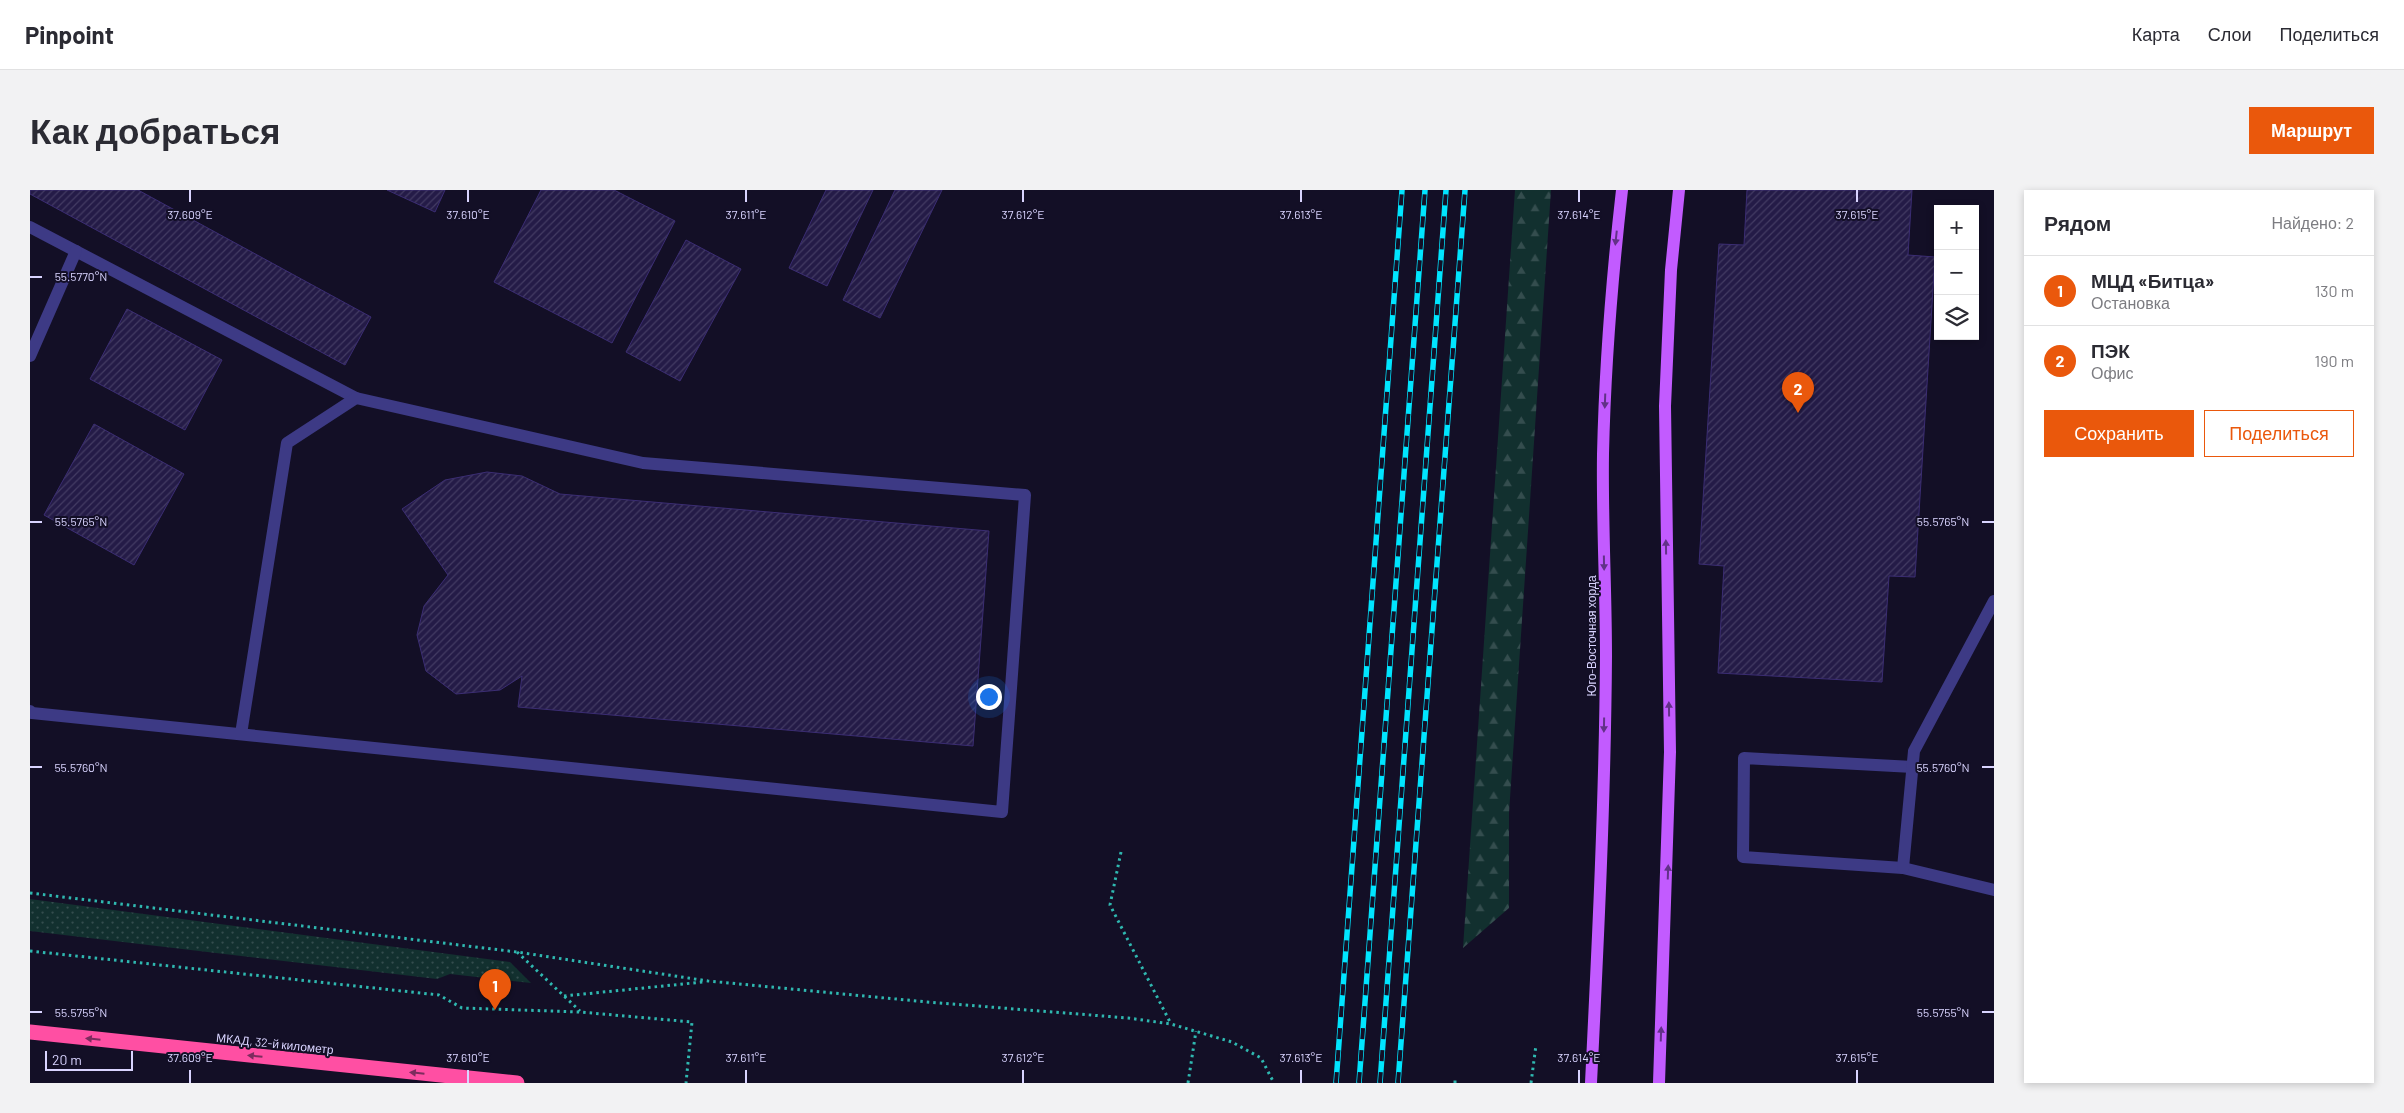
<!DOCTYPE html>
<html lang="ru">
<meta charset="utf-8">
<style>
:root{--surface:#fff;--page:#f2f2f3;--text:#2b2b33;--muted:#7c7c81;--line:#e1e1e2;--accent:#ea580c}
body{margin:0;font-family:Barlow,sans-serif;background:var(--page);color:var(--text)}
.controls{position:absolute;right:15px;top:15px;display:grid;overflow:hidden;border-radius:0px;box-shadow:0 2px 8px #0003}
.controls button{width:45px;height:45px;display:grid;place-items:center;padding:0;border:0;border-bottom:1px solid var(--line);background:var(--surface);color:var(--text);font:25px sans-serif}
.scale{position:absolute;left:15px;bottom:12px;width:88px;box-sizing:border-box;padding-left:5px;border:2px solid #d9d4ff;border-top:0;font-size:14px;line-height:18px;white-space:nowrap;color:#d9d4ff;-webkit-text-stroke:4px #130f26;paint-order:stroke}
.you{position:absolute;left:958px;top:506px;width:18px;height:18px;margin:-12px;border:4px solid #fff;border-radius:50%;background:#1a73e8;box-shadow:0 0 0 8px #1a73e833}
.badge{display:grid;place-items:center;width:32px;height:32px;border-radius:50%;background:var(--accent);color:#fff;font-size:16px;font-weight:700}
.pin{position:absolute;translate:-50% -41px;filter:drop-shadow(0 1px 2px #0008)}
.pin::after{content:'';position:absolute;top:26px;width:18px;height:15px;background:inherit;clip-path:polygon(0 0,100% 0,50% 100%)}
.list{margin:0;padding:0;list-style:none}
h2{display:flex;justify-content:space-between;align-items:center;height:65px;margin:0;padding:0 20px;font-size:21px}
h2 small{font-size:16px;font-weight:400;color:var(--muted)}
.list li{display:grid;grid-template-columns:32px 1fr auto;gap:15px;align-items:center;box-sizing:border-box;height:70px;padding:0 20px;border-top:1px solid var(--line)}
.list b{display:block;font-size:19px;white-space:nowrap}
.list p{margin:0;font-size:16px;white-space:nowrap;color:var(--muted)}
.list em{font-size:16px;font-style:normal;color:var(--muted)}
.actions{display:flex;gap:10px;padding:15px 20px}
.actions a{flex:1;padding:11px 0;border:1px solid var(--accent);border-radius:0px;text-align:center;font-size:18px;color:var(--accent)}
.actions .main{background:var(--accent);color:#fff}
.icon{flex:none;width:28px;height:28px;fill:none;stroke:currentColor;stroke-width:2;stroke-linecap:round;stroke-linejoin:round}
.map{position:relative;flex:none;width:1964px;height:893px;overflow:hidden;border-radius:0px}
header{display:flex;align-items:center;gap:30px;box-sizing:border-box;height:70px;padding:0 25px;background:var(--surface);border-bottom:1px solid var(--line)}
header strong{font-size:24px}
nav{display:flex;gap:28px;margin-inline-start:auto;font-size:18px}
.intro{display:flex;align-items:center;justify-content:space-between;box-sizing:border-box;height:120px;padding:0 30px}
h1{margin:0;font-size:35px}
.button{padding:12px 22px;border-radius:0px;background:var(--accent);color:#fff;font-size:18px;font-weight:700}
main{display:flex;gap:30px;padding:0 30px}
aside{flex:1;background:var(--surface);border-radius:0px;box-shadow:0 2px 8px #0003}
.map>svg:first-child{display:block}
.grass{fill:url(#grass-dots)}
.forest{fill:url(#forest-firs)}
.building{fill:url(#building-hatch);stroke:#3b2d73}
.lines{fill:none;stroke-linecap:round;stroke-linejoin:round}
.path{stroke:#2fb8b0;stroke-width:3;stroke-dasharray:2.5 4;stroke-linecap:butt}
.minor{stroke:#3d3a85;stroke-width:12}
.major{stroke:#c25bff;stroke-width:12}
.highway{stroke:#ff4fa3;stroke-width:15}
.rail-casing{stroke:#00e5ff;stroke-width:5.5}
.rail{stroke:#130f26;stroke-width:4;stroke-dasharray:11;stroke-linecap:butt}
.oneway{fill:#623188}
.oneway2{fill:#7d2c5e}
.ticks{fill:none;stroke:#d9d4ff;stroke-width:2}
.labels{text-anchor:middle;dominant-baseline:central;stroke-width:4;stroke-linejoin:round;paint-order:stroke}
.street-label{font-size:12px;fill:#d9d4ff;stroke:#130f26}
.ticks-label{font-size:12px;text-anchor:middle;fill:#d9d4ff;stroke:#130f26;stroke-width:4;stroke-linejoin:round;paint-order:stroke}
</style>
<header>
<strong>Pinpoint</strong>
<nav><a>Карта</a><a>Слои</a><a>Поделиться</a></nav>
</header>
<div class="intro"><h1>Как добраться</h1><a class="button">Маршрут</a></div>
<main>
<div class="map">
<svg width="1964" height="893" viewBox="0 0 1964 893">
<defs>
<pattern id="grass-dots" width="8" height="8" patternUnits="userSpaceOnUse" patternTransform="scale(1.25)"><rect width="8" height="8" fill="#12302f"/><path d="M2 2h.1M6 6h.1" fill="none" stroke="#344d4e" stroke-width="1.8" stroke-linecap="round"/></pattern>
<pattern id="forest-firs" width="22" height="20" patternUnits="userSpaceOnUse" patternTransform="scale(1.25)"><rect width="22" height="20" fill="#12302f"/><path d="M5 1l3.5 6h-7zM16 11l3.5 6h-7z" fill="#344d4e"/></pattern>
<pattern id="building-hatch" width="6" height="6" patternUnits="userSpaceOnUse" patternTransform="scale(1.25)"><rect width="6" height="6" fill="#241b47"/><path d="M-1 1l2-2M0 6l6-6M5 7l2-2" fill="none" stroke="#433b63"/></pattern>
</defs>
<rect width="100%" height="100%" fill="#130f26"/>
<!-- grass -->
<polygon class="grass" points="0,709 480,772 501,793 420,784 407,789 0,741"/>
<!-- forest -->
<polygon class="forest" points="1485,0 1521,0 1479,623 1479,718 1433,758"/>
<!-- building -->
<g class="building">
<polygon points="0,0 108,0 341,127 315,175 0,4"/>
<polygon points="357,0 415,0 405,22"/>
<polygon points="511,0 584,0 645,31 582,153 464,92"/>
<polygon points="796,0 843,0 797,96 759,78"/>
<polygon points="865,0 912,0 850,128 813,110"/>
<polygon points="1717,0 1882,0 1878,65 1905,67 1885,387 1859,386 1852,492 1688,483 1694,376 1669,374 1689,54 1714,55"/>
<polygon points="656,50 711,79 650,191 596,162"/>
<polygon points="97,119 192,170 155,240 60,189"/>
<polygon points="64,234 154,284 104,375 14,325"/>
<polygon points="457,282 492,286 530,304 959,341 943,556 488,517 492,486 470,500 426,504 396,481 387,445 394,416 418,385 372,319 415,290"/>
</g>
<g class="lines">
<!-- path -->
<g class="path">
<polyline points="1091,662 1080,715 1141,834"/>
<polyline points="0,703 487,762 678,791 897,812 1098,828 1141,834 1202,852 1231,868 1244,893"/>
<polyline points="0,761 409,805 432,818 550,822 662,832 656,893"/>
<polyline points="487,762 550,821"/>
<polyline points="534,806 673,792"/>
<polyline points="1158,893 1166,841"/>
<polyline points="1425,893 1425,888"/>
<polyline points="1501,893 1506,855"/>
</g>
<!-- minor -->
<g class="minor">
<polyline points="0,37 326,208"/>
<polyline points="0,166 46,61"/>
<polyline points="0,521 2,523 972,622 995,305 613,273 326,208 257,253 211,544"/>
<polyline points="1883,577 1714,568 1713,667 1873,678 1964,700"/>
<polyline points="1873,678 1884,561 1964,411"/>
</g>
<!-- major -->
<g class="major">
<path d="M1561,893C1568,751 1575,609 1576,466C1576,399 1572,332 1573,264C1575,176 1582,88 1592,0"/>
<polyline points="1629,893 1640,562 1635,216 1641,80 1649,0"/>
</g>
<!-- highway -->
<polyline class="highway" points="0,842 487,893"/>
<!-- rail casing -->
<g class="rail-casing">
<g id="rail">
<polyline points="1306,893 1372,0"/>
<polyline points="1329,893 1395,0"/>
<polyline points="1350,893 1416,0"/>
<polyline points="1368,893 1435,0"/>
</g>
</g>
<!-- rail -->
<use href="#rail" class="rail"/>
</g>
<!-- one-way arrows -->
<defs><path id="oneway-solid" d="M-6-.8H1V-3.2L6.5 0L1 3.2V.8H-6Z" transform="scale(1.25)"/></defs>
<g class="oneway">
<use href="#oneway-solid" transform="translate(1586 48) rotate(96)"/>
<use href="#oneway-solid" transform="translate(1575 211) rotate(92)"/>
<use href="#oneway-solid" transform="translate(1636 357) rotate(-91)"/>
<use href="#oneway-solid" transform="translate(1574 373) rotate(89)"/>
<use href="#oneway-solid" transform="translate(1639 519) rotate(-91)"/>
<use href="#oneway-solid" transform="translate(1574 535) rotate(91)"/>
<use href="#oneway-solid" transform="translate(1638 682) rotate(-88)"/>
<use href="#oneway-solid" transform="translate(1631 844) rotate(-88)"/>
</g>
<g class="oneway2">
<use href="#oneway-solid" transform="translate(63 849) rotate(-174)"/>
<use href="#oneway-solid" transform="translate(225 866) rotate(-174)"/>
<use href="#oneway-solid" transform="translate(387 883) rotate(-174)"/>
</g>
<!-- ticks -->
<path class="ticks" d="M160,0V12M438,0V12M716,0V12M993,0V12M1271,0V12M1549,0V12M1827,0V12M0,87H12M0,332H12M1952,332H1964M0,577H12M1952,577H1964M0,822H12M1952,822H1964M160,880V893M438,880V893M716,880V893M993,880V893M1271,880V893M1549,880V893M1827,880V893"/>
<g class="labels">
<!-- street labels -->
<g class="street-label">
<text transform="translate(1561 446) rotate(-90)">Юго-Восточная хорда</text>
<text transform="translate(245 853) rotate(6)">МКАД, 32-й километр</text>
</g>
</g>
<g class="ticks-label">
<text x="160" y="29">37.609°E</text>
<text x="438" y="29">37.610°E</text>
<text x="716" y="29">37.611°E</text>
<text x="993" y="29">37.612°E</text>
<text x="1271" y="29">37.613°E</text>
<text x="1549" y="29">37.614°E</text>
<text x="1827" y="29">37.615°E</text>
<text x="51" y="91">55.5770°N</text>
<text x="51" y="336">55.5765°N</text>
<text x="1913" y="336">55.5765°N</text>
<text x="51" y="582">55.5760°N</text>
<text x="1913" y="582">55.5760°N</text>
<text x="51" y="827">55.5755°N</text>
<text x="1913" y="827">55.5755°N</text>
<text x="160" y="872">37.609°E</text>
<text x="438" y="872">37.610°E</text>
<text x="716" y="872">37.611°E</text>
<text x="993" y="872">37.612°E</text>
<text x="1271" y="872">37.613°E</text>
<text x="1549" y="872">37.614°E</text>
<text x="1827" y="872">37.615°E</text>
</g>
</svg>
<div class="controls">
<button>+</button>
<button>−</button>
<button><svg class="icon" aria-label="layers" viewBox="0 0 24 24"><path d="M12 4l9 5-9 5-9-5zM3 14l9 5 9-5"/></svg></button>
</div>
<div class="scale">20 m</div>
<div class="you"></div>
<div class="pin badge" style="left:465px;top:820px">1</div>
<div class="pin badge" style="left:1768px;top:223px">2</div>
</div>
<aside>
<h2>Рядом<small>Найдено: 2</small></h2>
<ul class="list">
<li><span class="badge">1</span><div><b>МЦД «Битца»</b><p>Остановка</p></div><em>130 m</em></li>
<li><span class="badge">2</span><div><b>ПЭК</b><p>Офис</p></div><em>190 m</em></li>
</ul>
<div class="actions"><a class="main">Сохранить</a><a>Поделиться</a></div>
</aside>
</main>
